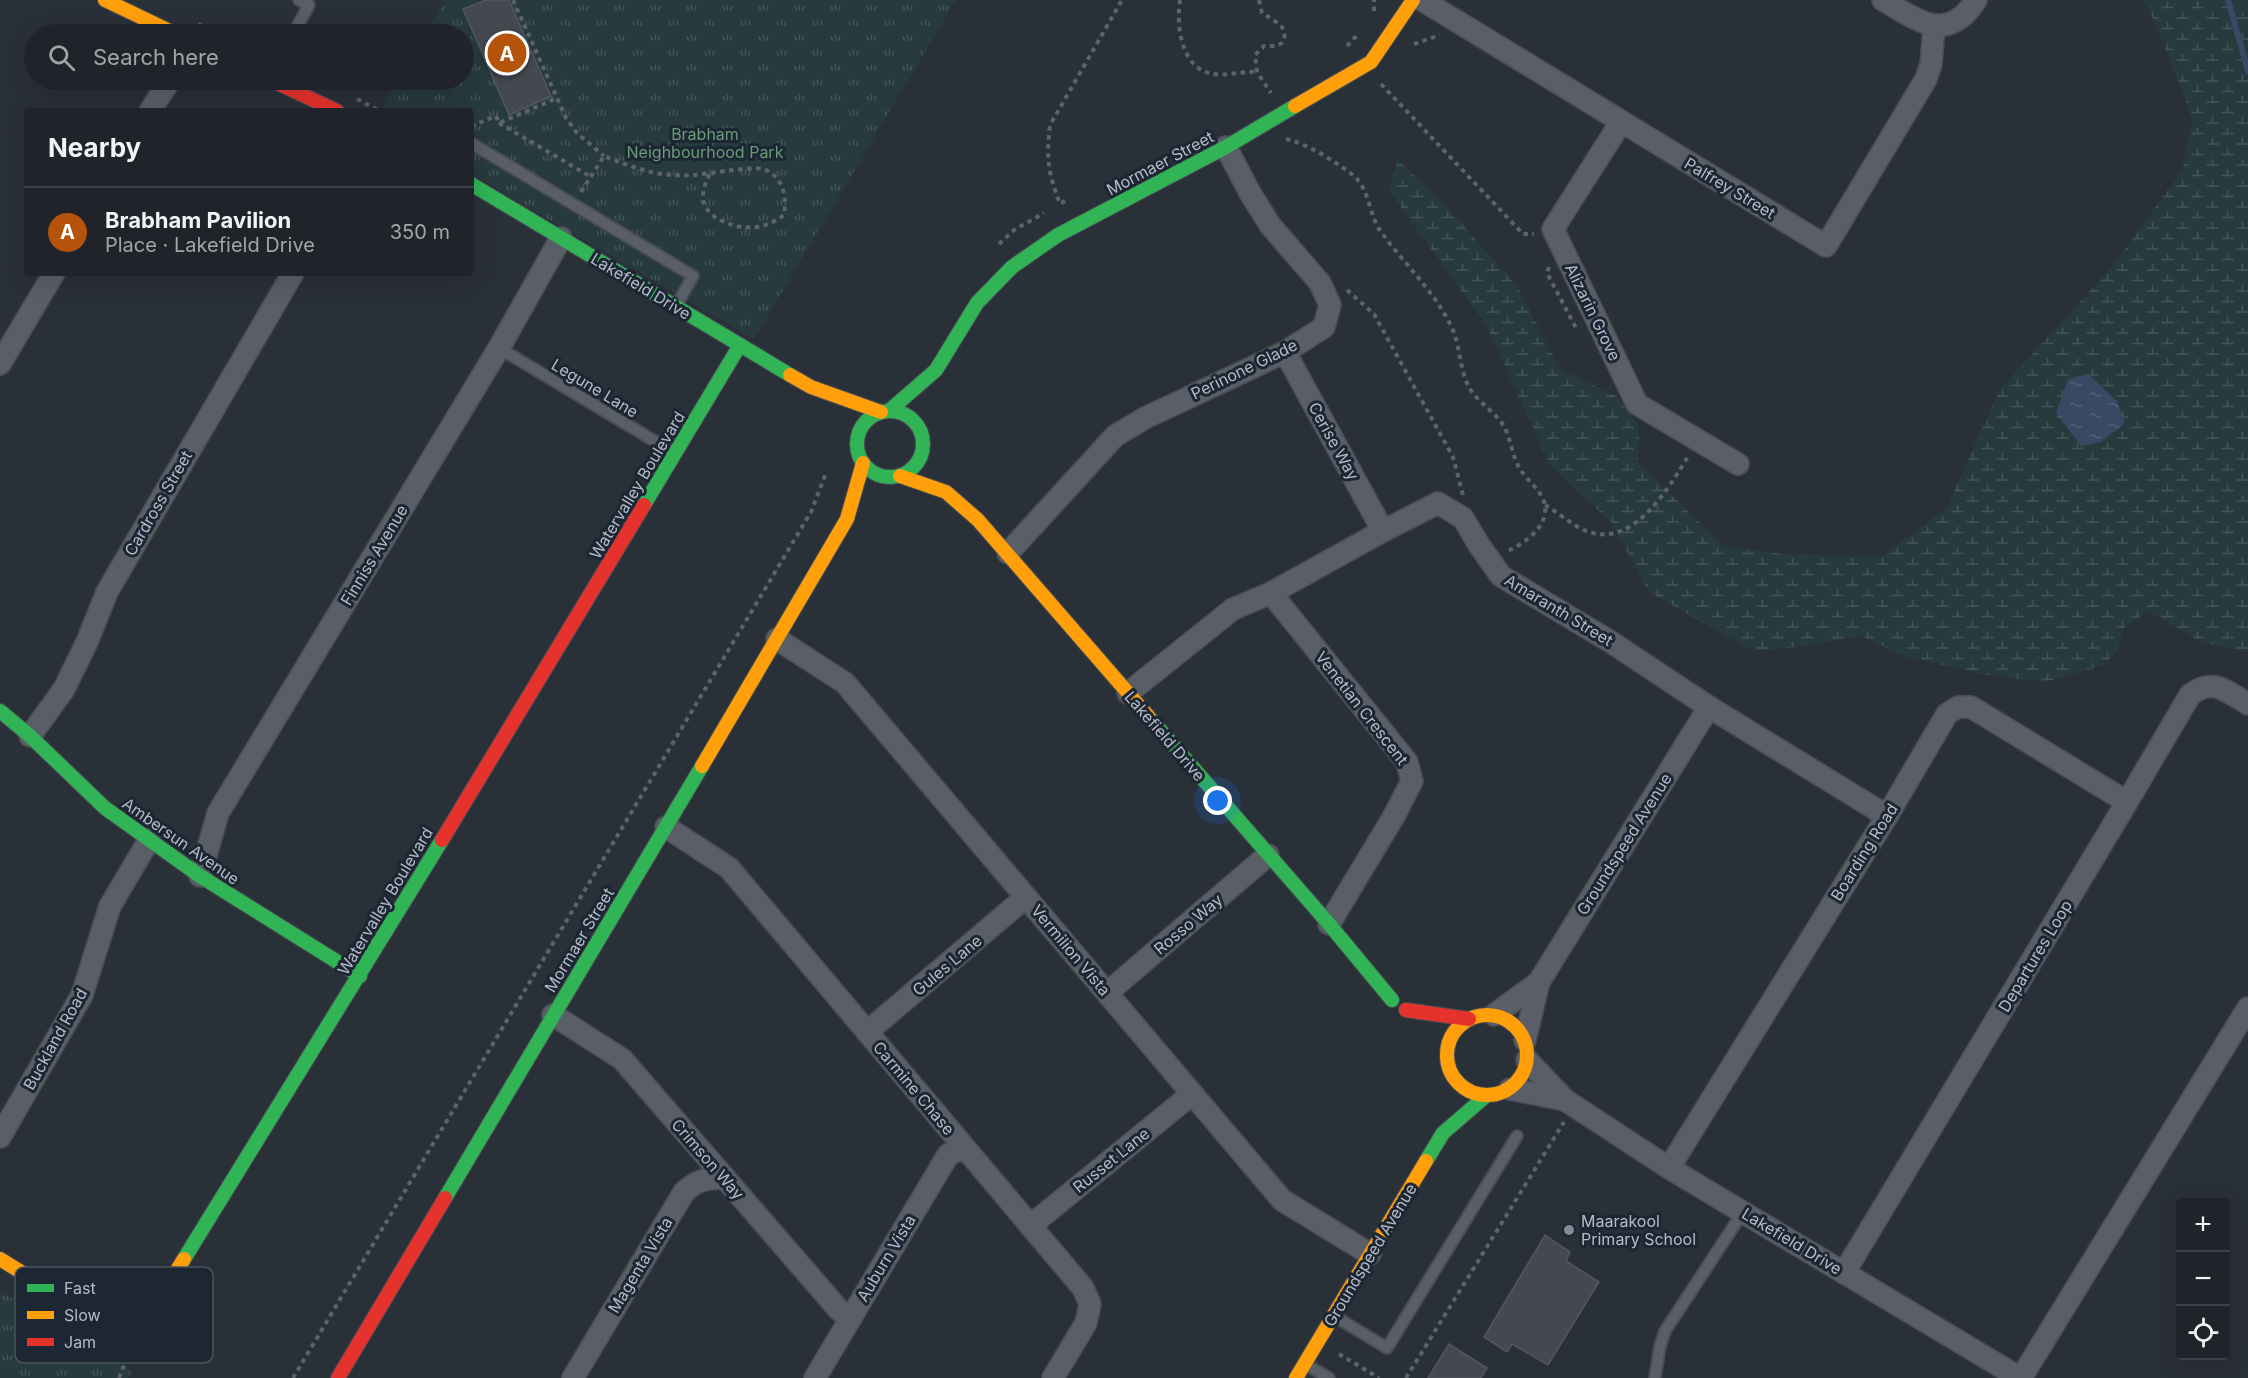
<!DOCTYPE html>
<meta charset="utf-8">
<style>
:root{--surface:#20242a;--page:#2d3036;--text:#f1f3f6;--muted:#a2a4a8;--line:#3d4147;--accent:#b45309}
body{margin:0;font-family:Inter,sans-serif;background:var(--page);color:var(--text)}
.controls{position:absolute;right:18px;bottom:18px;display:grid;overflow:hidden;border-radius:6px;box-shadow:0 6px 24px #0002}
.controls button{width:54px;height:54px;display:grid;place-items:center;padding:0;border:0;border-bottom:2px solid var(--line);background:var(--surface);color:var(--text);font:30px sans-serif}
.you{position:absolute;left:1218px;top:801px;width:21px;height:21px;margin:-15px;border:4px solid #fff;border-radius:50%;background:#1a73e8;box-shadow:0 0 0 9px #1a73e833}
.badge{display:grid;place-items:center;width:39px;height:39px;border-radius:50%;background:var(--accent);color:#fff;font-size:20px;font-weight:700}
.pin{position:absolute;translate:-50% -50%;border:3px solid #fff;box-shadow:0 2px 6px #0006}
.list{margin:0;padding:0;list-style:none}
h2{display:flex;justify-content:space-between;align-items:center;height:78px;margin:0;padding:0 24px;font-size:26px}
h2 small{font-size:20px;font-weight:400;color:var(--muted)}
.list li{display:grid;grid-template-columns:39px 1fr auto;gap:18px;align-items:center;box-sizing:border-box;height:90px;padding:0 24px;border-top:2px solid var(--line)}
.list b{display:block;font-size:22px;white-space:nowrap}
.list p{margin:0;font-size:20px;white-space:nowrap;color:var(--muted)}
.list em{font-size:20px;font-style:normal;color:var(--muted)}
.icon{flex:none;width:33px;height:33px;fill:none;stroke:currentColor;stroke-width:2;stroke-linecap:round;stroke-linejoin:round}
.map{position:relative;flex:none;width:2248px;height:1378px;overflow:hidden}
.search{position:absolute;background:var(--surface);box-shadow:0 6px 24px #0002;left:24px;top:24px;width:450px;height:66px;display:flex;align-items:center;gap:15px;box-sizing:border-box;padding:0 21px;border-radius:33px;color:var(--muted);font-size:22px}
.panel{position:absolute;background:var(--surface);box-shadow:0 6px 24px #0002;left:24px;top:108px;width:450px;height:168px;border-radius:6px}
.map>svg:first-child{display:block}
.wetland{fill:url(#wetland-marsh)}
.park{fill:url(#park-tufts)}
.water{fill:url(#water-ripples)}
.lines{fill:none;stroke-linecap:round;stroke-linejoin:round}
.stream{stroke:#384963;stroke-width:6}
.building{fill:#444950;stroke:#52575f;stroke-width:1.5}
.lane-casing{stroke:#484c53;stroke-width:14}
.street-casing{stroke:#484c53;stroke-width:24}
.fast-casing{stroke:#484c53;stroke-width:16}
.slow-casing{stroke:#484c53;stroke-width:16}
.jam-casing{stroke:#484c53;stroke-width:16}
.path{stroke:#5d636a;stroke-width:4;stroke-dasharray:4.5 4.5;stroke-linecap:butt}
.lane{stroke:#5a5e66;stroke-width:10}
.street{stroke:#5a5e66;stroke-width:21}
.fast{stroke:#30b455;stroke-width:14}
.slow{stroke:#ff9f0a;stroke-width:14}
.jam{stroke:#e5322d;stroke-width:14}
.poi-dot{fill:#848b96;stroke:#1d2633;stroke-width:2}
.labels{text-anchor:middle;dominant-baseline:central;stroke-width:6;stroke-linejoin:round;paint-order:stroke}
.park-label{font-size:16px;fill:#6b9a76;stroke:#1d2633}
.street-label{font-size:16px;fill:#b4bcc9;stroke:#1d2633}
.poi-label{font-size:16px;fill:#b4bcc9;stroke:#1d2633;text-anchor:start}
.key{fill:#1d2633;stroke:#4a5360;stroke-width:1.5}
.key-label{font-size:16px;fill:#b4bcc9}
</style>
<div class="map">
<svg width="2248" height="1378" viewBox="0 0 2248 1378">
<defs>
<pattern id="wetland-marsh" width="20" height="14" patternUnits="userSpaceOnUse" patternTransform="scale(1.5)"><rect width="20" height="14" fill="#273a3e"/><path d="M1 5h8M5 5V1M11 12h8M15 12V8" fill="none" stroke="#445559"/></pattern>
<pattern id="park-tufts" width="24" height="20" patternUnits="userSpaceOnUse" patternTransform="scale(1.5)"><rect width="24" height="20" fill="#273a3e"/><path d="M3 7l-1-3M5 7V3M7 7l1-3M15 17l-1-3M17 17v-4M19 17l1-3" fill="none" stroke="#445559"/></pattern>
<pattern id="water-ripples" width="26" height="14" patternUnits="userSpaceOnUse" patternTransform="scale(1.5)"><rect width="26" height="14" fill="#384963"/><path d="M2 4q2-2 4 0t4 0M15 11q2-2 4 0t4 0" fill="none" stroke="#526178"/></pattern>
</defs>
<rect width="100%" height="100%" fill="#2a3038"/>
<!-- wetland -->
<polygon class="wetland" points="2143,0 2248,0 2248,652 2204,643 2147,611 2124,628 2117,652 2103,665 2046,682 1987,675 1903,656 1862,636 1796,647 1753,651 1649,592 1611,522 1551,467 1487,327 1389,190 1397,159 1444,204 1517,286 1560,369 1618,397 1639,426 1638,463 1724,546 1782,554 1881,557 1946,509 2000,389 2111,268 2182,171 2193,119 2153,18"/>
<!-- park -->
<g class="park">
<polygon points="446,0 956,0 754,339 471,174 471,111 380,111 398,80 464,80 464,34 425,34"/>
<polygon points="0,1291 132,1371 128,1378 0,1378"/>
</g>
<!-- water -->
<polygon class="water" points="2088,374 2117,401 2125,423 2101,442 2081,446 2056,413 2068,379"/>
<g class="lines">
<!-- stream -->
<polyline class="stream" points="2228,0 2248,71"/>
</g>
<!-- building -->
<g class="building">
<polygon points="486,0 509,0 551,96 509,115 463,9"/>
<polygon points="1545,1235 1570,1252 1566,1261 1599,1282 1548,1365 1512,1344 1507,1352 1484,1337"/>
<polygon points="1449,1344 1487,1368 1481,1378 1428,1378"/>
</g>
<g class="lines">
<!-- lane casing -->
<g class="lane-casing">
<g id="lane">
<polyline points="293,34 309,5 299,0"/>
<polyline points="471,143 693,276 676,306"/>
<polyline points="499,348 673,452"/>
<polyline points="1334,1316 1387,1348 1517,1136"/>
<polyline points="1305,1364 1329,1378"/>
<polyline points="1655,1378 1660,1346 1665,1331 1743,1212"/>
</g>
</g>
<!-- street casing -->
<g class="street-casing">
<g id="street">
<polyline points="1422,0 1826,246 1926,79 1931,64 1934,27"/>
<path d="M1883,0C1917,20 1948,45 1976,0"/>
<polyline points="150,111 170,80"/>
<polyline points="1621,122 1553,229 1637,404 1738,464"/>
<polyline points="1285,352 1383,531"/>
<polyline points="0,364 54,273"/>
<polyline points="1008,553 1115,436 1145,418 1285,352 1324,327 1330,305 1320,283 1270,225 1250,193 1226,147"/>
<polyline points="1271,593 1407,762 1412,781 1394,816 1329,924"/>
<polyline points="777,639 845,683 1282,1200 1370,1254"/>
<polyline points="1128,693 1233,609 1271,593 1383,531 1438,503 1463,518 1479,545 1501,576 1611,642 1709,707 1887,816"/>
<polyline points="30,736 64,689 87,642 107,592 293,273"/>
<polyline points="666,827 729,868 1083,1288 1090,1304 1086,1323 1053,1378"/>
<polyline points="200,876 218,813 499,348 561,238"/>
<polyline points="1107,993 1268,855"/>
<polyline points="553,1015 622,1059 839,1310 851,1318"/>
<polyline points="1494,1015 1539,982"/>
<polyline points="867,1032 1026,897"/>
<polyline points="1525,1040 1539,982 1709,707"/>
<polyline points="1527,1060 1565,1100 1669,1168 2020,1378"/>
<polyline points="1510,1089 1565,1100"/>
<polyline points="0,1137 82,995 110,906 149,840"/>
<polyline points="1669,1168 1887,816 1947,714 1958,707 1971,707 2127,802"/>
<polyline points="1030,1226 1192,1094"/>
<path d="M1844,1273L2127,802L2190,695C2213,677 2226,691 2248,704"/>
<path d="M573,1378L684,1192C697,1180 707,1178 725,1178"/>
<polyline points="815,1378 948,1155 956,1151 966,1150"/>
<polyline points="2021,1378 2248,1008"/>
</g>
</g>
<!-- fast casing -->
<g class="fast-casing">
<g id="fast">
<polyline points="471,184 790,375"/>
<polyline points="890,410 936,370 977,303 1012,267 1058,235 1226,147 1295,106"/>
<circle cx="890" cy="444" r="33"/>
<polyline points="644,505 740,345"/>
<polyline points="0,711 30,736 105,808 200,876 360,976"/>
<polyline points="1148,716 1329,924 1392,1000"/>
<polyline points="1426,1161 1443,1133 1487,1095"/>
<polyline points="445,1198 702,766"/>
<polyline points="184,1259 442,840"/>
</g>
</g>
<!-- slow casing -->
<g class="slow-casing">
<g id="slow">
<polyline points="105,0 176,34"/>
<polyline points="1295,106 1371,62 1413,0"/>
<polyline points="790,375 811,387 881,412"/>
<polyline points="900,476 946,492 978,520 1148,716"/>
<polyline points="702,766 847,519 863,463"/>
<circle cx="1487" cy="1055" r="40"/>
<polyline points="0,1259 126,1337 136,1336 184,1259"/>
<polyline points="1296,1378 1426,1161"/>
</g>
</g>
<!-- jam casing -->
<g class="jam-casing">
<g id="jam">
<polyline points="271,80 337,111"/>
<polyline points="442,840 644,505"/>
<polyline points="1406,1010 1469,1019"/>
<polyline points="338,1378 445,1198"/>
</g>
</g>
<!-- path -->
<g class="path">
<polyline points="513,0 566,118 577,133 604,156"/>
<path d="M1180,0C1176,26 1181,70 1214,74C1228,76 1242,71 1257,72"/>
<path d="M1259,0L1262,13C1274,21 1291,27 1282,43L1276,46H1264L1255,55L1257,72L1271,93"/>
<polyline points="1374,11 1374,0"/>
<polyline points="198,24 218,34"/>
<polyline points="1414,44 1440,35"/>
<polyline points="1347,46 1358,34"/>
<polyline points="238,80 248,84"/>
<polyline points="1381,84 1523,234 1534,234"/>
<polyline points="357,99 380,111"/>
<polyline points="499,123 591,177"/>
<polyline points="471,126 496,116 499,123 557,98"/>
<path d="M1286,139C1306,143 1338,163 1354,176C1369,189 1369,213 1379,229C1402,262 1435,291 1452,328C1461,348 1459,370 1470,389C1479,403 1495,412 1504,426C1511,439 1512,456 1520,469C1527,481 1543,491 1545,506C1548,528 1523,544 1506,552"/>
<path d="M581,192L604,156C633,168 662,178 694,175C707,174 752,166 763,169C783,176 787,196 784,215C763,231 740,231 718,219C712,216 705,208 703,201C702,191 706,182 710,173"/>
<path d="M1065,201L1060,204C1048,172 1046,159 1050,125L1122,0"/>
<polyline points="999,244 1014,230 1044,213"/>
<polyline points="1549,267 1547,273 1577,330"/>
<polyline points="1347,290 1374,314 1453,457 1463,495"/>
<path d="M1545,505C1559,513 1574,527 1589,532C1635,547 1669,487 1689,455"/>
<polyline points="1339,1354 1379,1378"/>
<polyline points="119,1378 126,1360"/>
<polyline points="293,1378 811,512 826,473"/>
<polyline points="1406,1378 1564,1122"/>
</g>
<!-- lane -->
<use href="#lane" class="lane"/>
<!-- street -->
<use href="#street" class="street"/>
<!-- fast -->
<use href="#fast" class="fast"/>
<!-- slow -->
<use href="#slow" class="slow"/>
<!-- jam -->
<use href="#jam" class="jam"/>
</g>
<!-- markers -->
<circle class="poi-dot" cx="1569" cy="1230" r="6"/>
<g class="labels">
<!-- park labels -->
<g class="park-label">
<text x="705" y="134">Brabham<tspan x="705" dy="18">Neighbourhood Park</tspan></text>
</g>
<!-- street labels -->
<g class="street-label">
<text transform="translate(1160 163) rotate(-28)">Mormaer Street</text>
<text transform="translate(1730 188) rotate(31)">Palfrey Street</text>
<text transform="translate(641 286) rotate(31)">Lakefield Drive</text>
<text transform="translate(1593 312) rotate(64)">Alizarin Grove</text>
<text transform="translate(1244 369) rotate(-26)">Perinone Glade</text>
<text transform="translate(595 388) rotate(31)">Legune Lane</text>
<text transform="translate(1334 441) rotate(61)">Cerise Way</text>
<text transform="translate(637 485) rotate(-59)">Watervalley Boulevard</text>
<text transform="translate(158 503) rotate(-60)">Cardross Street</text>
<text transform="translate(374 555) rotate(-59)">Finniss Avenue</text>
<text transform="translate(1559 610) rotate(31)">Amaranth Street</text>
<text transform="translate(1362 708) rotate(52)">Venetian Crescent</text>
<text transform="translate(1165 736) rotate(49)">Lakefield Drive</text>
<text transform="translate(181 841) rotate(35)">Ambersun Avenue</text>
<text transform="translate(1624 844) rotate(-58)">Groundspeed Avenue</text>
<text transform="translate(1864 852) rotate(-58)">Boarding Road</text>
<text transform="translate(385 901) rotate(-59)">Watervalley Boulevard</text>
<text transform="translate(1188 924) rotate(-40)">Rosso Way</text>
<text transform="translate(579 940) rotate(-59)">Mormaer Street</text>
<text transform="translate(1071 950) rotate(50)">Vermilion Vista</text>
<text transform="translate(2035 956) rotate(-59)">Departures Loop</text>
<text transform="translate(947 965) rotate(-40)">Gules Lane</text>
<text transform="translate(55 1039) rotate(-61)">Buckland Road</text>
<text transform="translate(914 1088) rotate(50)">Carmine Chase</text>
<text transform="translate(708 1159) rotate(49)">Crimson Way</text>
<text transform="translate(1111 1160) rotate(-39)">Russet Lane</text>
<text transform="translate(1792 1241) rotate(31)">Lakefield Drive</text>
<text transform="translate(1370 1255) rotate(-59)">Groundspeed Avenue</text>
<text transform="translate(886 1258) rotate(-59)">Auburn Vista</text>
<text transform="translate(640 1265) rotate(-59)">Magenta Vista</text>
</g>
<!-- poi labels -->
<g class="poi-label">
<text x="1581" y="1221">Maarakool<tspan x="1581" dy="18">Primary School</tspan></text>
</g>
</g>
<!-- legend -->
<rect x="15" y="1267" width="198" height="96" rx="9" class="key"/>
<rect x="27" y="1284" width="27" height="8" fill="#30b455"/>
<rect x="27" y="1311" width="27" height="8" fill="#ff9f0a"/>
<rect x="27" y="1338" width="27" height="8" fill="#e5322d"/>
<g class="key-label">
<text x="64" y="1294">Fast</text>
<text x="64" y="1321">Slow</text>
<text x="64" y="1348">Jam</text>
</g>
</svg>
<div class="controls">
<button>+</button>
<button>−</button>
<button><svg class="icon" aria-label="locate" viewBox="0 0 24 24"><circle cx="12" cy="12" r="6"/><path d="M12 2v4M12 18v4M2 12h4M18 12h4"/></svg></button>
</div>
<div class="you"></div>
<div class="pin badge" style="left:507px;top:53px">A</div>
<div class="search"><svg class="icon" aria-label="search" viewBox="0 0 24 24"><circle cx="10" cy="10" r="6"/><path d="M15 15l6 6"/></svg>Search here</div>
<section class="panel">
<h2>Nearby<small></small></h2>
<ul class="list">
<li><span class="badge">A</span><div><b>Brabham Pavilion</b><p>Place · Lakefield Drive</p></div><em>350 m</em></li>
</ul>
</section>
</div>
